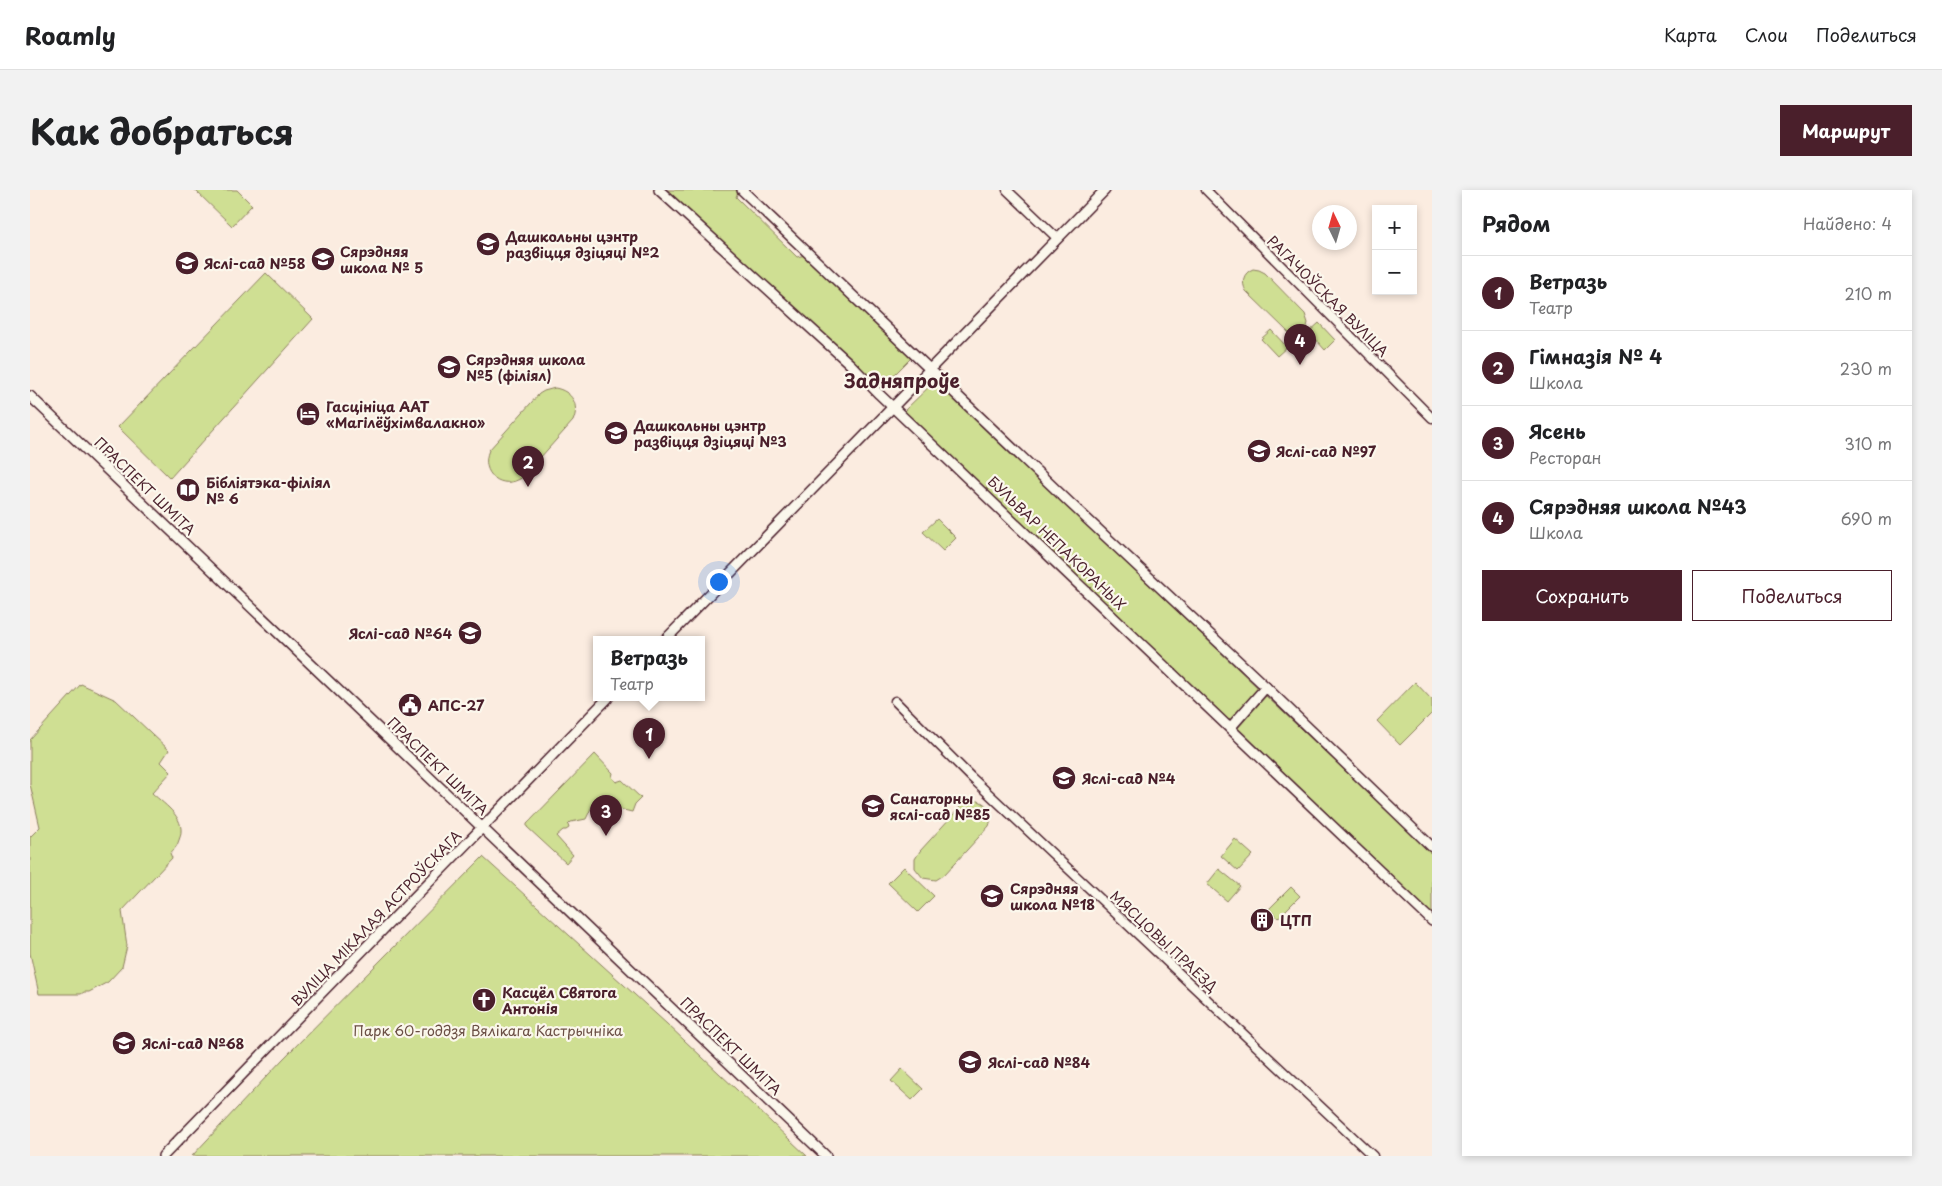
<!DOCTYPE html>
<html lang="ru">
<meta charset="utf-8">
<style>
:root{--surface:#fff;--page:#f2f2f2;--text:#202124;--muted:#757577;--line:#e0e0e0;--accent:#4a1f2b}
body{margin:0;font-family:"Playpen Sans",sans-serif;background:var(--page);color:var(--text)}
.controls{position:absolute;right:15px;top:15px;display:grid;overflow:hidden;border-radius:0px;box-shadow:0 2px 8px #0003}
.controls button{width:45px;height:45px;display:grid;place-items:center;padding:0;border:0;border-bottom:1px solid var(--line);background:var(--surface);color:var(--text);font:25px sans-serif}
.compass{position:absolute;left:1282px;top:15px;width:45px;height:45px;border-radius:50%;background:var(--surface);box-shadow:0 2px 8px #0003;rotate:355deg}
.you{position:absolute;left:688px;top:391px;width:18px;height:18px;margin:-12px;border:4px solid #fff;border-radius:50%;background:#1a73e8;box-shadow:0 0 0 8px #1a73e833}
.badge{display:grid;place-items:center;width:32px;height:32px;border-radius:50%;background:var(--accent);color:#fff;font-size:16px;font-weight:700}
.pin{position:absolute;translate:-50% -41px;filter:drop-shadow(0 1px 2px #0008)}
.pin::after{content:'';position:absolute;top:26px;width:18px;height:15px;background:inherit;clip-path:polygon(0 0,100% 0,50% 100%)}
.popup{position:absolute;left:563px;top:446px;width:112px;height:65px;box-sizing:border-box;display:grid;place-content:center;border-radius:0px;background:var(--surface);filter:drop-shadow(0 1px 4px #0005);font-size:16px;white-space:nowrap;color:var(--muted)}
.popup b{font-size:19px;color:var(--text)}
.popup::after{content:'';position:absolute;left:50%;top:100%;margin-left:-10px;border:10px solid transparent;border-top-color:var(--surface)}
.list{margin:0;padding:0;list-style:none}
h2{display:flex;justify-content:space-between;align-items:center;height:65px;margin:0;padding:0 20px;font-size:21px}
h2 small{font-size:16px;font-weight:400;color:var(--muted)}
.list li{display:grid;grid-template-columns:32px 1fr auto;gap:15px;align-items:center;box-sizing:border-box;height:75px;padding:0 20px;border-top:1px solid var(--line)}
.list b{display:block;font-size:19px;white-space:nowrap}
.list p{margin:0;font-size:16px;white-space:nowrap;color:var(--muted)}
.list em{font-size:16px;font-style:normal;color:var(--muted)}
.actions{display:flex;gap:10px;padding:15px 20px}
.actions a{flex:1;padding:11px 0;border:1px solid var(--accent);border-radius:0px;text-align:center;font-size:18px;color:var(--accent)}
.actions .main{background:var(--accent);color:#fff}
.map{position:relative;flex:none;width:1402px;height:966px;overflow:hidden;border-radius:0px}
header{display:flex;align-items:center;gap:30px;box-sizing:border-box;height:70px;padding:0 25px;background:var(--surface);border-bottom:1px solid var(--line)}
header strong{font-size:24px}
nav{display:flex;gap:28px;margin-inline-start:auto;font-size:18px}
.intro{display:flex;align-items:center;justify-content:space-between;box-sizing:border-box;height:120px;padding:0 30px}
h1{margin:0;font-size:35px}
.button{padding:12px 22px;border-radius:0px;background:var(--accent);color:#fff;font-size:18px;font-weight:700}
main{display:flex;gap:30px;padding:0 30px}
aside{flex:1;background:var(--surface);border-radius:0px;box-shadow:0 2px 8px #0003}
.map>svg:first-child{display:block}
.green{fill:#cfdf93;stroke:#8c7f5f}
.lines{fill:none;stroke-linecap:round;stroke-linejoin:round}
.minor-casing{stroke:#4a1f2b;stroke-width:11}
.major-casing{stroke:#4a1f2b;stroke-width:12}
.minor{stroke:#fbf7ec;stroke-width:8}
.major{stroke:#fbf7ec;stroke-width:9}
.labels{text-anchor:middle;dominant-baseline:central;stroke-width:4.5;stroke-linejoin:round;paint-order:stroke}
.poi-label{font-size:14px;font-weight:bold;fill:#4a1f2b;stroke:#fbf7ec;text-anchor:start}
.street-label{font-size:14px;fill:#4a1f2b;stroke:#fbf7ec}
.park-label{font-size:14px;fill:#6b4f45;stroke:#fbf7ec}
.district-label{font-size:19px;font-weight:bold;fill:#4a1f2b;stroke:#fbf7ec}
</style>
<header>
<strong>Roamly</strong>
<nav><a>Карта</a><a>Слои</a><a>Поделиться</a></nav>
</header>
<div class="intro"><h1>Как добраться</h1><a class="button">Маршрут</a></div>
<main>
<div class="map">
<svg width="1402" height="966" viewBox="0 0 1402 966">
<rect width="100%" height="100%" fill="#fbece0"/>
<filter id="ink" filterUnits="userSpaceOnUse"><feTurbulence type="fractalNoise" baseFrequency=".02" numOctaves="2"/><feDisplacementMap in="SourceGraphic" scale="10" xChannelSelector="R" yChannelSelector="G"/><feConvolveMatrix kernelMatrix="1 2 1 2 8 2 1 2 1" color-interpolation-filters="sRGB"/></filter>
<g filter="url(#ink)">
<!-- green -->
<g class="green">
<polygon points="165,0 207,0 222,15 202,36"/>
<polygon points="636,0 706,0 708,2 706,7 767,67 775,65 882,167 849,200"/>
<path d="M1223,79L1229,80L1235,83L1275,124L1278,133C1276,143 1268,147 1259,143L1216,101C1211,92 1213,83 1223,79Z"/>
<polygon points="236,83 283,129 140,288 88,237"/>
<polygon points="1289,133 1305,150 1295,160 1279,142"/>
<polygon points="1241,140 1257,157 1247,166 1231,149"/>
<polygon points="905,191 1228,498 1200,531 874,221"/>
<path d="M525,198C542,201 550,215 543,231L493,287C472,302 449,283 459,260L509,204L514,201Z"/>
<polygon points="907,329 926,348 913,361 893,342"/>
<polygon points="1385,492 1402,510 1402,523 1370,555 1347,531"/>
<path d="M51,494L86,510L139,560L131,572L141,582L122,603C136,616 158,629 149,650C147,656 145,659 140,663L142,668L92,721L97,756L92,777L78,792L59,802H54L51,804H9L0,763V647L10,637L0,594V550Z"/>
<polygon points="1236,506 1402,662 1402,724 1208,538"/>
<polygon points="565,564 583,583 582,587 586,592 592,590 611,608 605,614 602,622 589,619 589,616 578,617 578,611 564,612 556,629 541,632 538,635 539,638 536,640 533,640 526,646 543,665 536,673 497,637 497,634"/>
<path d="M944,610C958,612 964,623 959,636L914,685L906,690L893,688L885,678V669L890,661L932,615Z"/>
<polygon points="1205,649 1223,665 1208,681 1191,666"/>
<polygon points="453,667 637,834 777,966 162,966 253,869"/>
<polygon points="874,677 904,706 888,722 858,693"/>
<polygon points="1189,679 1210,696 1197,711 1177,694"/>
<polygon points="1261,697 1270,706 1248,728 1239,719"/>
<polygon points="872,879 893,899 882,910 861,891"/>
</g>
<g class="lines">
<!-- minor casing -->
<g class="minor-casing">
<g id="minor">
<polyline points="977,0 1027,48"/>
<polyline points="1176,0 1402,228"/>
<polyline points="865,511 941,587 1343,966"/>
</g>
</g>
<!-- major casing -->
<g class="major-casing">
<g id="major">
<polyline points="629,0 820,174 849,204 1402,731"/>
<polyline points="712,0 1040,313 1236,497 1402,657"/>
<polyline points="0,206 796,966"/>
<polyline points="635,450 1075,0"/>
<polyline points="1200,538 1236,497"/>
<polyline points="133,966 578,508"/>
</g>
</g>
<!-- minor -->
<use href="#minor" class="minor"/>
<!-- major -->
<use href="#major" class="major"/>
</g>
</g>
<!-- icons -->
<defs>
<g id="school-disc" transform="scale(1.25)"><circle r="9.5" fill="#4a1f2b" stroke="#fbf7ec"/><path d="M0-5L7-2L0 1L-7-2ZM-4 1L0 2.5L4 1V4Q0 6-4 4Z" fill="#fff"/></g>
<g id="hotel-disc" transform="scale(1.25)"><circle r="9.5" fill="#4a1f2b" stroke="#fbf7ec"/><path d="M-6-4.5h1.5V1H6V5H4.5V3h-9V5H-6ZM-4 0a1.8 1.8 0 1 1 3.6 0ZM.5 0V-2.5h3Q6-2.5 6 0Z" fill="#fff"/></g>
<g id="library-disc" transform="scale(1.25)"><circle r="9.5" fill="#4a1f2b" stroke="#fbf7ec"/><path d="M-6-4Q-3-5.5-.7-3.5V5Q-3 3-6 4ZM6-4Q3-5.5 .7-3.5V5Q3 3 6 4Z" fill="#fff"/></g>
<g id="civic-disc" transform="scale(1.25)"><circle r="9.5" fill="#4a1f2b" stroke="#fbf7ec"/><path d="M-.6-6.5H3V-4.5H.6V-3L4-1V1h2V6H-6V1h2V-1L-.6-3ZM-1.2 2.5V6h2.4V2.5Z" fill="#fff"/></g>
<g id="building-disc" transform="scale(1.25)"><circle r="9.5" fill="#4a1f2b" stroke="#fbf7ec"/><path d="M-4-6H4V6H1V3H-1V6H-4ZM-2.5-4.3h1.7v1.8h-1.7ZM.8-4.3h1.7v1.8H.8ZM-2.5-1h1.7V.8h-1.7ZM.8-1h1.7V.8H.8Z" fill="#fff"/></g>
<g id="church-disc" transform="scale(1.25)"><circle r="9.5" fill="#4a1f2b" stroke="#fbf7ec"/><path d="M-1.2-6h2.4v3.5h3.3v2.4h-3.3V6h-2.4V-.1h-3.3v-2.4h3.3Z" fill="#fff"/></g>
</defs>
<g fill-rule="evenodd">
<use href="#school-disc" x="458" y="54"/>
<use href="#school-disc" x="293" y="69"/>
<use href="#school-disc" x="157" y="73"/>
<use href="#school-disc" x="419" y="177"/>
<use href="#hotel-disc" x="278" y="224"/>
<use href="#school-disc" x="586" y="243"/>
<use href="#school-disc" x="1229" y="261"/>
<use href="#library-disc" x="158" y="300"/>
<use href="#school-disc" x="440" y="443"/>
<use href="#civic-disc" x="380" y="515"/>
<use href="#school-disc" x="1034" y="588"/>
<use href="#school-disc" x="843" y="616"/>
<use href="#school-disc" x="962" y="706"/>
<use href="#building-disc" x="1232" y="730"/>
<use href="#church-disc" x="454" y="810"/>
<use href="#school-disc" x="94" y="853"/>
<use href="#school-disc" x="940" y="872"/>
</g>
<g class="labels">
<!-- poi labels -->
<g class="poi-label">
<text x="476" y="46">Дашкольны цэнтр<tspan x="476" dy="16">развіцця дзіцяці №2</tspan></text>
<text x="310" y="61">Сярэдняя<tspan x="310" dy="16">школа № 5</tspan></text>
<text x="174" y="73">Яслі-сад №58</text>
<text x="436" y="169">Сярэдняя школа<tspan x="436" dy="16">№5 (філіял)</tspan></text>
<text x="296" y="216">Гасцініца ААТ<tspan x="296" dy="16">«Магілёўхімвалакно»</tspan></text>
<text x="604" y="235">Дашкольны цэнтр<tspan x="604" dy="16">развіцця дзіцяці №3</tspan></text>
<text x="1246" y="261">Яслі-сад №97</text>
<text x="176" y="292">Бібліятэка-філіял<tspan x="176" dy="16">№ 6</tspan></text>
<text x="422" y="443" text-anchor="end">Яслі-сад №64</text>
<text x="398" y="515">АПС-27</text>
<text x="1052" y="588">Яслі-сад №4</text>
<text x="860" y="608">Санаторны<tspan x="860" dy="16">яслі-сад №85</tspan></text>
<text x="980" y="698">Сярэдняя<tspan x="980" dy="16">школа №18</tspan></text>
<text x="1250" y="730">ЦТП</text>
<text x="472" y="802">Касцёл Святога<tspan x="472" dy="16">Антонія</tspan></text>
<text x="112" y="853">Яслі-сад №68</text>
<text x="958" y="872">Яслі-сад №84</text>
</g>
<!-- street labels -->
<g class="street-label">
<text transform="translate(1298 106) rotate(45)">РАГАЧОЎСКАЯ ВУЛІЦА</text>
<text transform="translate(115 296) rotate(44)">ПРАСПЕКТ ШМІТА</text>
<text transform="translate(1027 353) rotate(44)">БУЛЬВАР НЕПАКОРАНЫХ</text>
<text transform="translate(408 576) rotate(44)">ПРАСПЕКТ ШМІТА</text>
<text transform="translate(346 728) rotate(-46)">ВУЛІЦА МІКАЛАЯ АСТРОЎСКАГА</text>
<text transform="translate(1134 751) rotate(43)">МЯСЦОВЫ ПРАЕЗД</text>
<text transform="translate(701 856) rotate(44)">ПРАСПЕКТ ШМІТА</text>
</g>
<!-- park labels -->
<g class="park-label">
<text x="458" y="840">Парк 60-годдзя Вялікага Кастрычніка</text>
</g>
<!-- district labels -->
<g class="district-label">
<text x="872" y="190">Задняпроўе</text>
</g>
</g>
</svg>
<div class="controls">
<button>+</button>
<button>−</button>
</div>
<svg class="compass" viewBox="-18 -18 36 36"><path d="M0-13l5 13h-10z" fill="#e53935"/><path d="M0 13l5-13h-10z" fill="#757577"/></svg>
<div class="you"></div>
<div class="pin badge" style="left:619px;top:569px">1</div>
<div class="popup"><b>Ветразь</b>Театр</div>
<div class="pin badge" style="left:498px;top:297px">2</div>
<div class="pin badge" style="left:576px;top:646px">3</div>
<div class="pin badge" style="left:1270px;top:175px">4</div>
</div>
<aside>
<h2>Рядом<small>Найдено: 4</small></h2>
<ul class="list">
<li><span class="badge">1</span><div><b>Ветразь</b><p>Театр</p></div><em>210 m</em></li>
<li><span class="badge">2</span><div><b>Гімназія № 4</b><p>Школа</p></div><em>230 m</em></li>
<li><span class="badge">3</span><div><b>Ясень</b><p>Ресторан</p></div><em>310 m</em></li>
<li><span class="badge">4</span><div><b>Сярэдняя школа №43</b><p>Школа</p></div><em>690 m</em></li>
</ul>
<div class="actions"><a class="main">Сохранить</a><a>Поделиться</a></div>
</aside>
</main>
